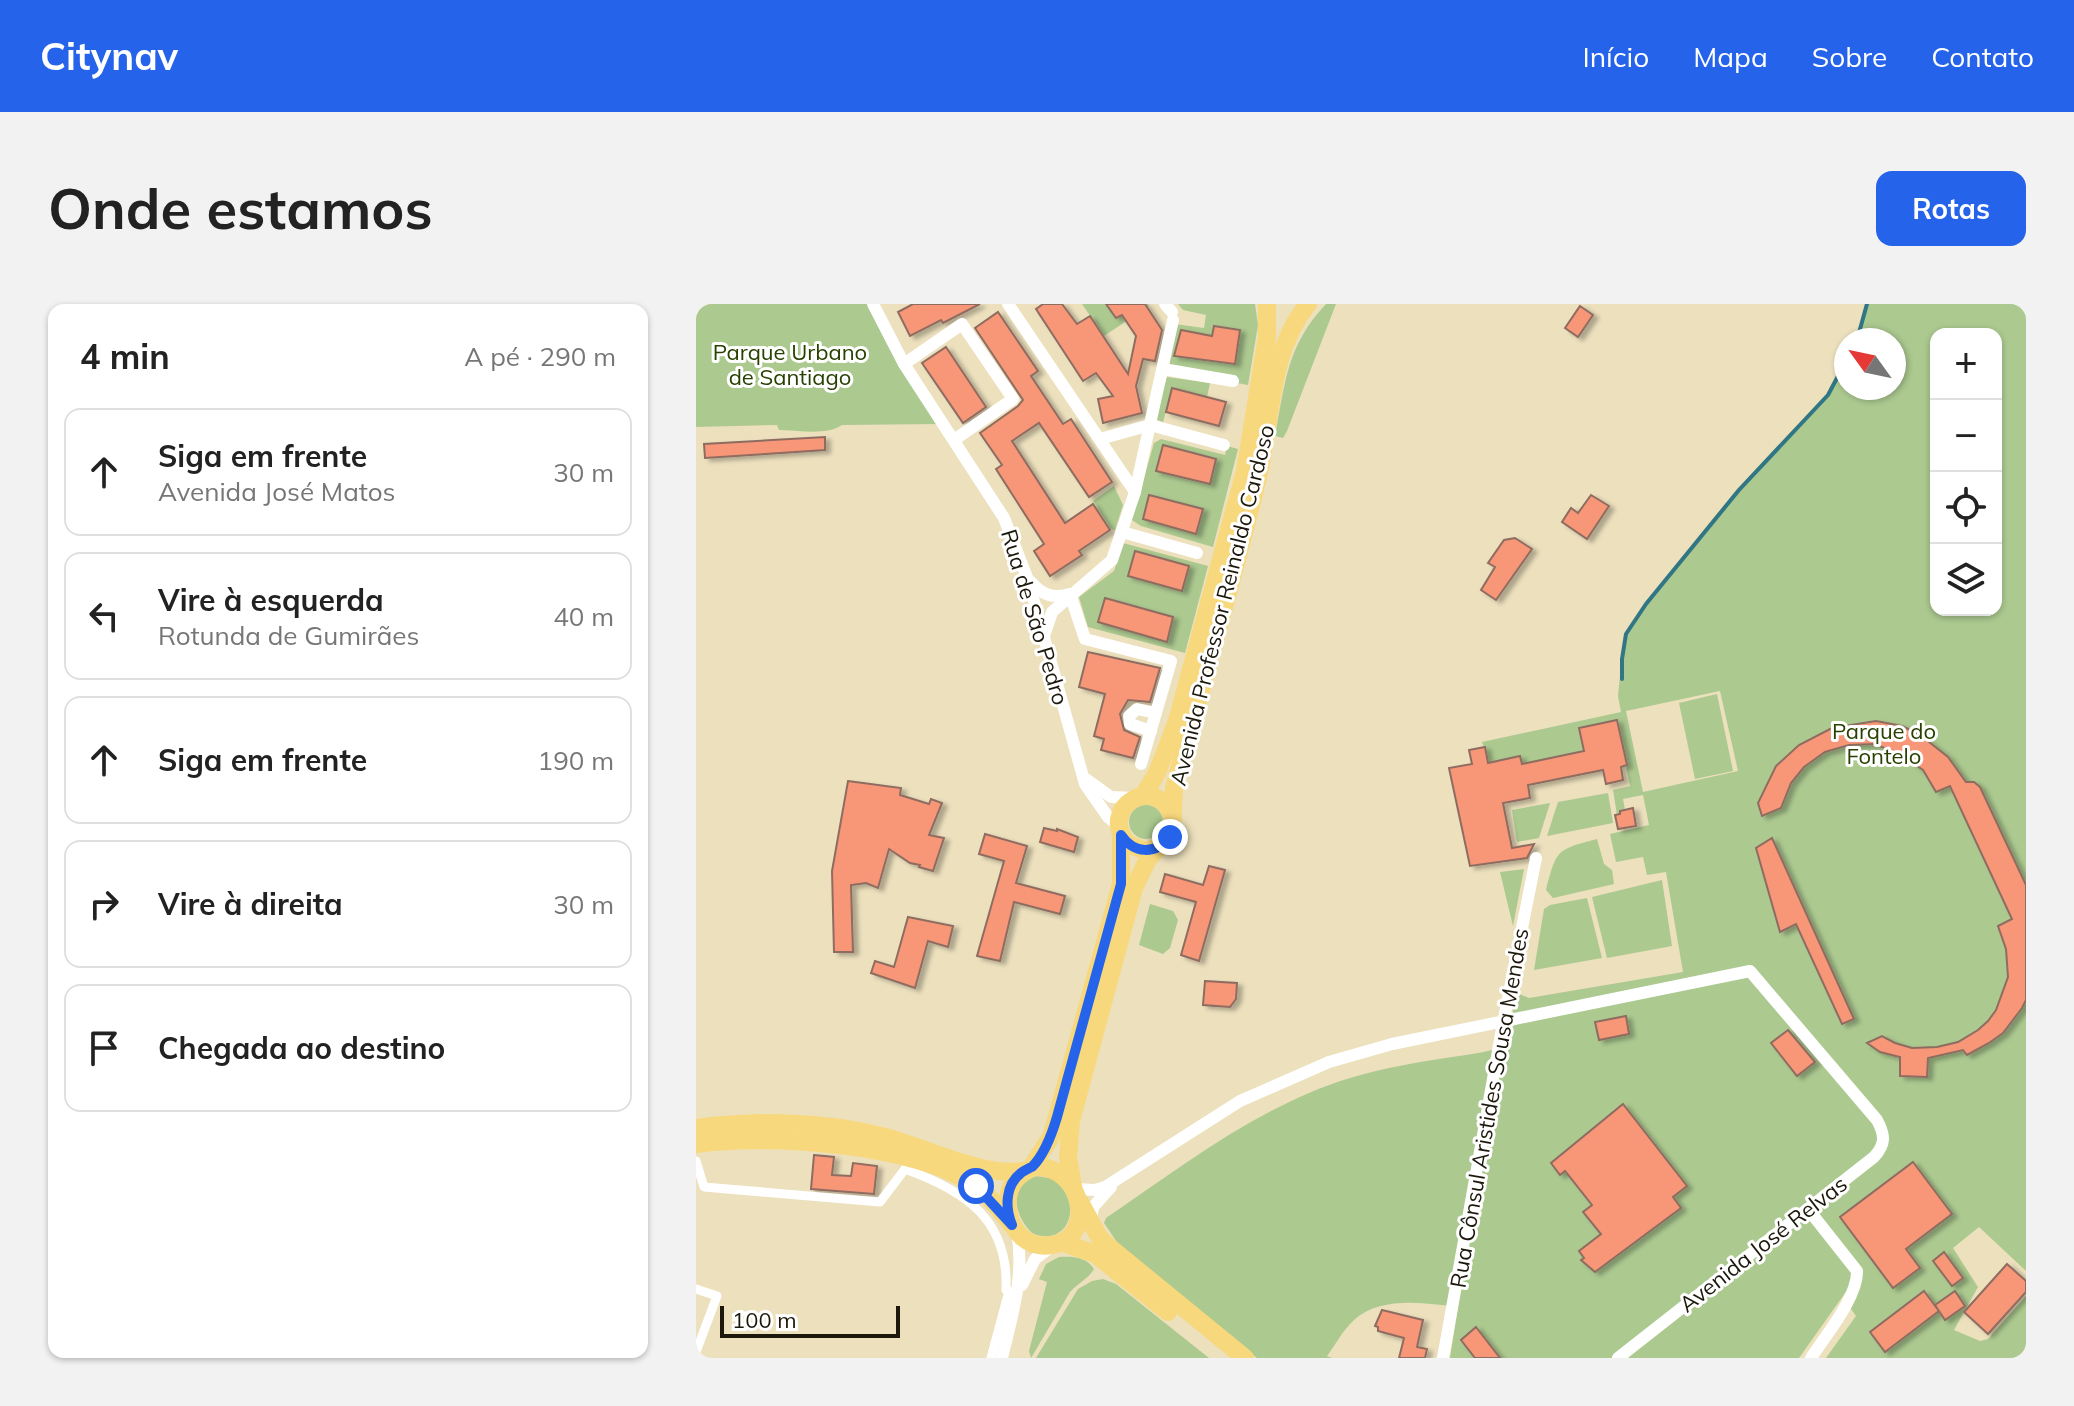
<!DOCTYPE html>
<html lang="pt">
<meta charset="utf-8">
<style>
:root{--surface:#fff;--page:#f2f2f2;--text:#222;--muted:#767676;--line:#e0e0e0;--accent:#2563eb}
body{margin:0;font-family:Mulish,sans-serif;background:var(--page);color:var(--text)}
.controls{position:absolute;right:24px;top:24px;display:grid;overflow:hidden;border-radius:16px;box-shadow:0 2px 6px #0004}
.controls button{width:72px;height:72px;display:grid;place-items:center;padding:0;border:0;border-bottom:2px solid var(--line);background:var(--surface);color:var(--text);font:40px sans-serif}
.compass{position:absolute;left:1138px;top:24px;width:72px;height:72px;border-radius:50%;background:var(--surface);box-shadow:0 2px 6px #0004;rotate:303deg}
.scale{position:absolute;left:24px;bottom:20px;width:180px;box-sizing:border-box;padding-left:8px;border:4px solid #1c180b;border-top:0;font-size:22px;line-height:28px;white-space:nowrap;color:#1c180b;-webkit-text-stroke:6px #fff;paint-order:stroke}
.stop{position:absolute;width:24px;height:24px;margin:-18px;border:6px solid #2563eb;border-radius:50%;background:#fff}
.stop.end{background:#2563eb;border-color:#fff;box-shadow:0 2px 8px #0008}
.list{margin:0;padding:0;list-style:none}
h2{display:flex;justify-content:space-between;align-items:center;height:104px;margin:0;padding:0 32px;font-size:34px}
h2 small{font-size:26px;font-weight:400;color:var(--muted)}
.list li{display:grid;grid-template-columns:52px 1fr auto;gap:24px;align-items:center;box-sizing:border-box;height:128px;margin:0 16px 16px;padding:0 16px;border:2px solid var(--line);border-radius:16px}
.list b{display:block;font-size:30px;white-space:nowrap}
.list p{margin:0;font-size:26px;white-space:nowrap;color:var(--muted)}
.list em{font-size:26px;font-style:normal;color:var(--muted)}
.icon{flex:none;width:44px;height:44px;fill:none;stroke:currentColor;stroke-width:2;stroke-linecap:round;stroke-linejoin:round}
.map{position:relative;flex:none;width:1330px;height:1054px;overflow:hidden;border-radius:16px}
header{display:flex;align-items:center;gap:48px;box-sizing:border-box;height:112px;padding:0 40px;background:var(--accent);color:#fff}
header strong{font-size:38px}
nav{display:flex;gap:44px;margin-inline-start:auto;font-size:28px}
.intro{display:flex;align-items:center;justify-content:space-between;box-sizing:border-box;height:192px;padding:0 48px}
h1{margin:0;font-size:56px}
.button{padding:20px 36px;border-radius:16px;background:var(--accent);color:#fff;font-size:28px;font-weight:700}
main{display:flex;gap:48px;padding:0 48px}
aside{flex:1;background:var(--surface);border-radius:16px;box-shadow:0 2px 6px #0004}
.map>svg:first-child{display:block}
.green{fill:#acc990;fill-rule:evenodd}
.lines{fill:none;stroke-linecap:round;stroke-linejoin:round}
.stream{stroke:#317685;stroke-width:4}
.building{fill:#f79778;stroke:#8f6c61;stroke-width:2;filter:url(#shadow)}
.pedestrian{stroke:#fff;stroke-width:9}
.minor{stroke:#fff;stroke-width:12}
.primary{stroke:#f8d87d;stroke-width:18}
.route{stroke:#2563eb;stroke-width:10}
.labels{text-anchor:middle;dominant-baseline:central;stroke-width:6;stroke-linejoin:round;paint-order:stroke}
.park-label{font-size:22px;fill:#284100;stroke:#fff}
.street-label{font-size:22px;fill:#1c180b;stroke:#fff}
</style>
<header>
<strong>Citynav</strong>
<nav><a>Início</a><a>Mapa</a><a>Sobre</a><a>Contato</a></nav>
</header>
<div class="intro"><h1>Onde estamos</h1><a class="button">Rotas</a></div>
<main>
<aside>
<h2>4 min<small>A pé · 290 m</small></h2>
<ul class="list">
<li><svg class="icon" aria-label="ahead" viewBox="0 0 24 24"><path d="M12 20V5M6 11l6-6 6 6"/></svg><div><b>Siga em frente</b><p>Avenida José Matos</p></div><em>30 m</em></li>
<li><svg class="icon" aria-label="left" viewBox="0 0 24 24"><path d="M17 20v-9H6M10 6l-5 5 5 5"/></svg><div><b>Vire à esquerda</b><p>Rotunda de Gumirães</p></div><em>40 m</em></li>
<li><svg class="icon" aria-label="ahead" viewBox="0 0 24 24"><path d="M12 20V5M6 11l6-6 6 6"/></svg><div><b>Siga em frente</b></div><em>190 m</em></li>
<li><svg class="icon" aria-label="right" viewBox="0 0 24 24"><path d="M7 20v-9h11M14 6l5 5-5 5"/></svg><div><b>Vire à direita</b></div><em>30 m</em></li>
<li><svg class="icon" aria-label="arrive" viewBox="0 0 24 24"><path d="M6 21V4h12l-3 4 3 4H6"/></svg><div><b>Chegada ao destino</b></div></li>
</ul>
</aside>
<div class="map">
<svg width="1330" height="1054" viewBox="0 0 1330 1054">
<defs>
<filter id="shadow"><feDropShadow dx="5" dy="3" stdDeviation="2" flood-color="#0004"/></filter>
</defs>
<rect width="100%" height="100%" fill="#ece0bd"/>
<!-- green -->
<g class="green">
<path d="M0,0H174C189,44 216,82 242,120L146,121C130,132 102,126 83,126L81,121L0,123Z"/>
<polygon points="386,0 452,0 453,2 408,32"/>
<polygon points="482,0 559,0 562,21 552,81 541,79 541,72 471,61 479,20 508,24 510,11 487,6"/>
<path d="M630,0H640L591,127L587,134L579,132C589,79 591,41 630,0Z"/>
<path d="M1169,0H1330V967L1283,923L1257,944L1282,983L1258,1026L1284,1037L1292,1035L1330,992V1054H1130L1160,1012L1150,998L1154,982L1103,1054H754L762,1003C728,999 685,992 658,1016C647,1026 640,1040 631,1052L636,1054H561L425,944L408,919L410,914C488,861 563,802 654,774C687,764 722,758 756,753C776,750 789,749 809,742L821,689L833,694L987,668L970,568L951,571L947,553L920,558L914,530L953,521L947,491L927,495L929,506L921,511L917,486L934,482L921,417L883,424L888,447L826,460L824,453L787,460L792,455L786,438L925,408L922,392L928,330L948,300L1042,184L1130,91L1150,54V84H1198V36H1160ZM1240,30H1300V306H1240ZM1024,387L1042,467L947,488L930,407Z"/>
<polygon points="471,73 514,79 511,93 477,84 467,118 459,115"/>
<polygon points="465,135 529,151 531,142 542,145 517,243 445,222 436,216 458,139"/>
<polygon points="418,182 427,201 419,226 415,225 397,197"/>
<polygon points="427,239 512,262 489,349 392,323 383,293 418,267"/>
<polygon points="1021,390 1037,467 999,475 983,399"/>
<polygon points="912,489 917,519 851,532 862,498"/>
<polygon points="854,499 843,534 821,538 816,506"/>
<circle cx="450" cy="518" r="17"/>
<path d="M901,535L908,560L916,566L918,580L857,594L850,586C861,545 860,546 901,535Z"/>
<polygon points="828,565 817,622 804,568"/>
<polygon points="966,576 976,642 911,654 896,593"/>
<polygon points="891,594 906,654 838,666 848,605 854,601"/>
<polygon points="454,600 477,607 482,616 474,644 467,650 443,641"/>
<path d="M340,872L360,875C365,882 371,889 373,898C379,922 359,940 336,929C318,911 312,883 340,872Z"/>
<path d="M363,953C376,952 391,953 398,965C392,975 382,979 374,988L335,1054L333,1047L351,978L343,975L350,960Z"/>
<polygon points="407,975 420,980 513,1054 340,1054 382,985 396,977"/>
</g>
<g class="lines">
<!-- stream -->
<g class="stream">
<polyline points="1161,36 1171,0"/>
<polyline points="926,375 926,355 930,330 950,300 1043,186 1132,91 1150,57"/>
</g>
</g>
<!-- building -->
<g class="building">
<polygon points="217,0 284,0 247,19 245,16 214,32 202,8"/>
<polygon points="347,0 366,0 381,20 394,12 432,70 440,32 426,11 420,14 410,0 449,0 466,26 459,57 447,55 440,82 446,109 407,119 402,95 417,92 400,69 387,77 340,5"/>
<polygon points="884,2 897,11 882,33 869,24"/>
<polygon points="302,8 342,67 335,72 367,120 375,115 416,178 393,193 343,119 316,137 369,219 397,200 414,226 383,247 386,251 354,272 338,247 348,240 300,165 306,161 284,129 322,102 327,96 279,24"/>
<polygon points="518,22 544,26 539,60 478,52 485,26 516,32"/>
<polygon points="250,43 290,103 267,119 226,59"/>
<polygon points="476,84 530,98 523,122 470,108"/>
<polygon points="129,133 129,146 9,154 8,140"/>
<polygon points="467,141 520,155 514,180 460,167"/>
<polygon points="453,191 507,205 500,230 447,215"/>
<polygon points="895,191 913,202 891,235 866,218 875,204 882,209"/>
<polygon points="819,234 836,245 800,296 785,286 799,263 792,259 808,236"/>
<polygon points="439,247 493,262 486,287 432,272"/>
<polygon points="409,294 477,313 471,338 402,318"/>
<polygon points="392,348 464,364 454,398 432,396 424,410 428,426 444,433 437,454 405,446 408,435 398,432 409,390 383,383"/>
<polygon points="921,416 931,461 925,463 927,476 910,480 907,466 832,481 834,494 807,499 816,544 838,540 831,554 774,562 753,464 776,460 773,446 789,443 792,459 824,452 826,460 888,447 883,424"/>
<polygon points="1180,417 1206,422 1223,430 1252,453 1270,478 1278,478 1284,483 1330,581 1330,696 1326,704 1307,729 1293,739 1271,751 1267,746 1232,754 1231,773 1204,772 1204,753 1184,748 1171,739 1186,732 1199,739 1216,744 1241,743 1262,738 1282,726 1292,717 1300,706 1312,673 1310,645 1302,622 1316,615 1254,482 1240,488 1227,466 1205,451 1179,440 1153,441 1129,448 1108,463 1095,479 1085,504 1066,512 1062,499 1080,462 1103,441 1136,424"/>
<polygon points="152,477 205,484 204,491 233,500 235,495 246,499 233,531 248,534 237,567 223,563 224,561 214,559 193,545 182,584 170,579 155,581 157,648 138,648 136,567"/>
<polygon points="937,504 940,522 922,525 919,511 924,510 924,507"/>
<polygon points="348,524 361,527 361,525 382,533 378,548 344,538"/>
<polygon points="289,530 331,542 320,579 369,592 364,610 318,598 304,657 281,652 308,557 283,550"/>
<polygon points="1076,534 1158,715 1146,720 1100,620 1084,628 1060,544"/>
<polygon points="513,562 529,566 503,657 485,651 500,598 464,588 469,570 507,581"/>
<polygon points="212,613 257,622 252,643 232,637 219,684 175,669 179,657 198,663"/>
<polygon points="509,677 541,679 540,695 534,703 507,701"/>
<polygon points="930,712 933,730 903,736 899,718"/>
<polygon points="1092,726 1119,758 1101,772 1075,739"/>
<polygon points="927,800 991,882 977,893 985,904 899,968 885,956 888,954 883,947 905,930 887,908 896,901 869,867 864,871 855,859"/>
<polygon points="118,851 138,853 136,871 155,872 157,859 181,862 178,890 115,885"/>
<polygon points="1217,858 1256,910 1210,945 1224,964 1197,984 1144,913"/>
<polygon points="1248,948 1267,974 1256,982 1237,957"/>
<polygon points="1311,960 1330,977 1330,988 1292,1030 1268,1008"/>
<polygon points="1228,987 1243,1007 1189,1048 1174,1028"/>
<polygon points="1259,987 1269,1002 1249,1016 1239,1001"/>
<polygon points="686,1006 727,1016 721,1043 731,1045 729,1054 703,1054 708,1034 682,1027 682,1023 679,1022"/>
<polygon points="780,1023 804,1054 779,1054 765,1036"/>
</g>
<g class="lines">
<!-- pedestrian -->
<g class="pedestrian">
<path d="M0,857L8,883L184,898L209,865C270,887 313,916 310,986L313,987L295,1054"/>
<polyline points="0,985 21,992 0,1048"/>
</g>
<!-- minor -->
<g class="minor">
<polyline points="177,0 208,60 308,214 332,276 389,480 412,513 423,522"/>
<polyline points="312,0 439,188 416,256 356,308 349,329"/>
<polyline points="469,0 476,8"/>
<polyline points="208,60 266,20 317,95 258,136"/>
<polyline points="467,65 537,77"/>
<polyline points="404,135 454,121 528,141"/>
<polyline points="439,188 477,16"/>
<polyline points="426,228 501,249"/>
<path d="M335,278C346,291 357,295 374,290"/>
<polyline points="374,290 389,335 475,357 445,460"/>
<polyline points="455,427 434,420 433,412 441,405 460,409"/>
<polyline points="390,475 415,493 438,494"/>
<path d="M378,885L399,886L409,883L544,797L633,758L696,740L1054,667L1181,816C1189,831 1190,840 1178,853L922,1054"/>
<path d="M1112,905L1161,967C1162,993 1129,1032 1115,1054"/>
<polyline points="395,917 397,903 415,883"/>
<polyline points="326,981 339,955 355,943"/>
<path d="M306,1054C316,1011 329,972 321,928"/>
<polyline points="747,1054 807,719 840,554"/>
</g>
<!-- primary -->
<g class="primary">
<polyline points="447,492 461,469 481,417 549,167 571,33 571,0"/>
<path d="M464,543L449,547L432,540C400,504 461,467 477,514"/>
<path d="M0,824C59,816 127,817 185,832C230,843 284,873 328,867"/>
<path d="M0,840C70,830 219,839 278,881C293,891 305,907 316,921"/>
<path d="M341,863C387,863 401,934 356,941C308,949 293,873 341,863Z"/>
<polyline points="335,864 355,833 361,813 425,580 425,531"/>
<path d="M377,882L372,853L375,817L438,584L452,555L476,528L478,484C506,380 537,277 562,173C576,115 573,47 612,0"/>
<polyline points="384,898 403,933 412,942 549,1054"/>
<polyline points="365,938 399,950 472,1008"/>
</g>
</g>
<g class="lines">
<!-- route -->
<path class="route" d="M280,882L316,921C309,904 309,881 325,869C326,868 335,863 336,863C349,850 356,830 361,813L425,580V531C438,550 459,551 474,533"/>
</g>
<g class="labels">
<!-- park labels -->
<g class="park-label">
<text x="94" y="48">Parque Urbano<tspan x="94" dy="25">de Santiago</tspan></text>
<text x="1188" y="427">Parque do<tspan x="1188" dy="25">Fontelo</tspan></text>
</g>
<!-- street labels -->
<g class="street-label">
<text transform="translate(526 301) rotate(-76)">Avenida Professor Reinaldo Cardoso</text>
<text transform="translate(339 313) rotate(73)">Rua de São Pedro</text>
<text transform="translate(793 804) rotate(-80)">Rua Cônsul Aristides Sousa Mendes</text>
<text transform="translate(1067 940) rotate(-38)">Avenida José Relvas</text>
</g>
</g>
</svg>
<div class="controls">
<button>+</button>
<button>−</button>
<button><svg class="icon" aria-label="locate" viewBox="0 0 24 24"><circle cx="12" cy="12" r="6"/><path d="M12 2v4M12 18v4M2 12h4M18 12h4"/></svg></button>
<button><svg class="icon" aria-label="layers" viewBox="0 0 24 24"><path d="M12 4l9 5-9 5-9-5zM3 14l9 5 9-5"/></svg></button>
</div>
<svg class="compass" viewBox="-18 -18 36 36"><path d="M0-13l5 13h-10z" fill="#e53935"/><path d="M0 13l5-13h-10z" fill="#767676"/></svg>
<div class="scale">100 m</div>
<div class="stop" style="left:280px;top:882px"></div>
<div class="stop end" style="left:474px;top:533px"></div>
</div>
</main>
